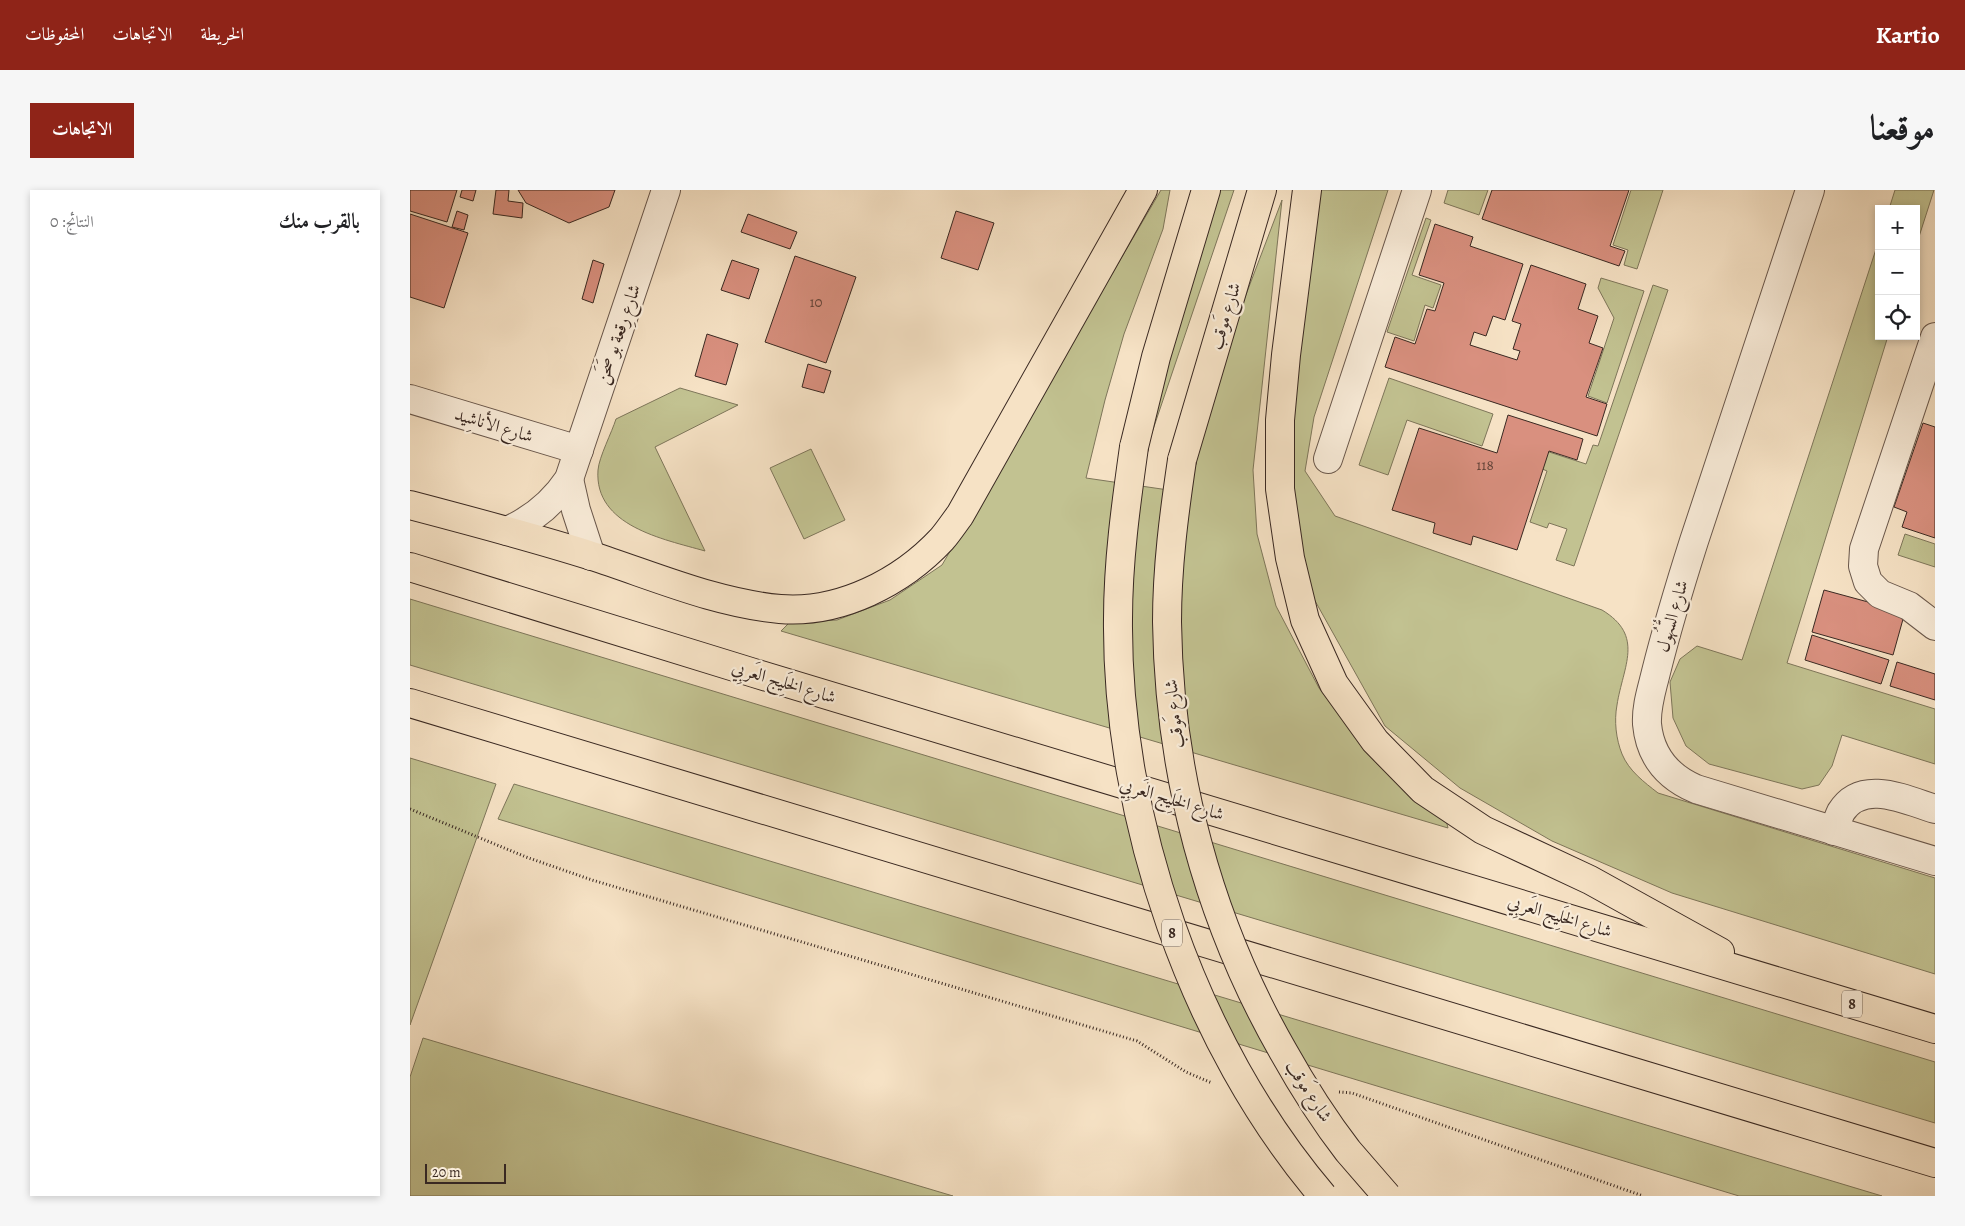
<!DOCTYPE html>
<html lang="ar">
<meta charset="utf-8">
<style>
:root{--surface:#fff;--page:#f6f6f6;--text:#202124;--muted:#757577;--line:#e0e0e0;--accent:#8f2418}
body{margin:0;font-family:Alegreya,Amiri,serif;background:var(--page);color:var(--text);direction:rtl}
.controls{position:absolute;right:15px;top:15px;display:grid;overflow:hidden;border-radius:0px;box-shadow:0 2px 8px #0003}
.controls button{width:45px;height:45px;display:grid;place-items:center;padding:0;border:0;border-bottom:1px solid var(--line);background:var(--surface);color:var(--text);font:25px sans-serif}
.scale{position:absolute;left:15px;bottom:12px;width:81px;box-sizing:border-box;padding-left:5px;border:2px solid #3a2922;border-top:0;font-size:14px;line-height:18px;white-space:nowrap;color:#3a2922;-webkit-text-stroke:4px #f9ecd9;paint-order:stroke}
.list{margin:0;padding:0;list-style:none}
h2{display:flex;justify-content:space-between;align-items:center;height:65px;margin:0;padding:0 20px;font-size:21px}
h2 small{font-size:16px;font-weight:400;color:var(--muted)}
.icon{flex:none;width:28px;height:28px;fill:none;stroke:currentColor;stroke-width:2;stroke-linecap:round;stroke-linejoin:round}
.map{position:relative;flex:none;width:1525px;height:1006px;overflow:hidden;direction:ltr;border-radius:0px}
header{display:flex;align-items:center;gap:30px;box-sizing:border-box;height:70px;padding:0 25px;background:var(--accent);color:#fff}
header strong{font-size:24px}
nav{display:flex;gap:28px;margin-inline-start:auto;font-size:18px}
.intro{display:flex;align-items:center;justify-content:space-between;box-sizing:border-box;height:120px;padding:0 30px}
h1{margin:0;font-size:35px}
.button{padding:12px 22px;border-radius:0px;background:var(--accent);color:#fff;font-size:18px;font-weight:700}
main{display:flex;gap:30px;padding:0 30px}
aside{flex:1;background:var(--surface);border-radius:0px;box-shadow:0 2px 8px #0003}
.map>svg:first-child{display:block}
.green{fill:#c2c291;stroke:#7e765a}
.building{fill:#d9907f;stroke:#3a2922}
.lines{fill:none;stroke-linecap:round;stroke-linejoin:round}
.minor-casing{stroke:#69574b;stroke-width:30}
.major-casing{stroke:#3a2922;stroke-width:30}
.highway-casing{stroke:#3a2922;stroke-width:30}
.path{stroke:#3a2922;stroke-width:3;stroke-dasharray:1 2.5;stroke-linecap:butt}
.minor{stroke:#f9ecd9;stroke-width:28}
.major{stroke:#f6e2c5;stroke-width:28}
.highway{stroke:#f6e2c5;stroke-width:28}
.major-bridge-casing{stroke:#3a2922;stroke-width:30;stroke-linecap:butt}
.major-bridge{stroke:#f6e2c5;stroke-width:28}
.labels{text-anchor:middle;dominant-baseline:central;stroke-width:4.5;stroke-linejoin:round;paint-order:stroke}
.number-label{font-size:15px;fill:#624339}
.shield{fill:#f9ecd9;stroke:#736459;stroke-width:1}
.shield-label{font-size:16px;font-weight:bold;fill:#3a2922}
.street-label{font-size:18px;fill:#3a2922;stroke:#f9ecd9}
</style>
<header>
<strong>Kartio</strong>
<nav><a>الخريطة</a><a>الاتجاهات</a><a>المحفوظات</a></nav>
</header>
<div class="intro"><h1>موقعنا</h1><a class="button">الاتجاهات</a></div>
<main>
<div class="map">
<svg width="1525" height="1006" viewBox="0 0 1525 1006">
<rect width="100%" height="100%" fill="#f6e2c5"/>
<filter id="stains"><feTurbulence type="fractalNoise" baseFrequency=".004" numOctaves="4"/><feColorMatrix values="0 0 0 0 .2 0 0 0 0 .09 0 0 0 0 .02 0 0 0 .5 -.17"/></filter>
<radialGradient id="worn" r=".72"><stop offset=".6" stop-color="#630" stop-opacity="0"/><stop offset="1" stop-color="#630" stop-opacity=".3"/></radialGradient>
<!-- green -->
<g class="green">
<polygon points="751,0 760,0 753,39 714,144 695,210 676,288 779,303 802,194 872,10 843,280 847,344 866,416 909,498 967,574 1035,626 1038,638 371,441 379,433 427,430 480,410 532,375"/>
<polygon points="806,0 824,0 729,281 761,140"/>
<path d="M908,0H978L904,227L895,281L925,326L1192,420C1235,446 1213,476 1207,515C1204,531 1206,549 1212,564C1219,581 1234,592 1248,603L1525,688V784L1262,703L1142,651L1050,598L975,536L904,409L874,296Z"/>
<polygon points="1038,0 1078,0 1069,25 1034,13"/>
<polygon points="1221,0 1253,0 1227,79 1214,75 1218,60 1203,55"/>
<polygon points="1485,0 1524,0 1506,56 1506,19 1479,19"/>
<polygon points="1016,28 1021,30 1002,85 1031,95 1023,118 1015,115 1004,151 977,142"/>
<polygon points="1469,50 1469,146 1478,146 1377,473 1525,519 1525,574 1432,545 1422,576 1409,595 1392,599 1299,574 1276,556 1263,528 1260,492 1270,469 1287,456 1332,470"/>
<polygon points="1191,88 1234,101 1197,213 1178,206 1204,128 1188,98"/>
<polygon points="1243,95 1258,100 1164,376 1146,370 1157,339 1139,333 1137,338 1120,332 1137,281 1130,278 1136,261 1176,274 1183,255 1188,256"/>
<polygon points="979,188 1083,224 1072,256 997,230 978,285 949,275"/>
<path d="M270,198L328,215L245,257L295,361C253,349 184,336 188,280C189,267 202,242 206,229Z"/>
<polygon points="401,259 435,330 394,349 360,278"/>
<polygon points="1495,344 1525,354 1525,377 1488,365"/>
<polygon points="0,409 1525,872 1525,933 0,475"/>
<polygon points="0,568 86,594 0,835"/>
<polygon points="104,594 1472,1006 1329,1006 88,629"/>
<polygon points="13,848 543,1006 0,1006 0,887"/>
</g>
<!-- building -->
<g class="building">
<polygon points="0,0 47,0 37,32 0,21"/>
<polygon points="52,0 66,0 63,11 50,7"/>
<polygon points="86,0 99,0 98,11 113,13 112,28 83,24"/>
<polygon points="108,0 205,0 199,17 159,33 116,13"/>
<polygon points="1082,0 1219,0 1200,56 1215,61 1209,76 1072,29"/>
<polygon points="47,21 58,25 54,40 42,37"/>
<polygon points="546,21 584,33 568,80 531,68"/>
<polygon points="0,24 58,43 34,118 0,107"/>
<polygon points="338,24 387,42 380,59 331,42"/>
<polygon points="1025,34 1063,47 1060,56 1113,74 1095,130 1083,126 1076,146 1064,142 1060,155 1107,170 1110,161 1103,159 1111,134 1102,131 1121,75 1176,94 1168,119 1188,126 1179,153 1193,158 1176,207 1197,214 1187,246 975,177 985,147 1005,154 1017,119 1025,121 1034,93 1009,85"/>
<polygon points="385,66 446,87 416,173 355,152"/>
<polygon points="183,70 194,74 183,113 172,109"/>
<polygon points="322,70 349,79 339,109 311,100"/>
<polygon points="297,144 328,154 316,195 285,186"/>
<polygon points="398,174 421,181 414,203 392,197"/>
<polygon points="1098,225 1173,249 1167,270 1139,261 1107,360 1063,346 1061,355 1023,343 1025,333 982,320 1009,238 1087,263"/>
<polygon points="1513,233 1525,237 1525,348 1492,337 1497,322 1484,317"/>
<polygon points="1414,400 1495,422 1483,465 1402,442"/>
<polygon points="1402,445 1479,470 1471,494 1395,470"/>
<polygon points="1487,472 1525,484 1525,510 1480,496"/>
</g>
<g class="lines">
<!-- minor casing -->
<g class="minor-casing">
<g id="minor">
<path d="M1400,0C1361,117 1323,234 1284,351C1270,395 1257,438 1246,482C1242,499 1236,516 1237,534C1240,566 1258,587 1286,599L1525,671"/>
<polyline points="1525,147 1454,359 1453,376 1458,392 1470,404 1499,416 1525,436"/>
<polyline points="0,209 169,260"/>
<polyline points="918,269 1007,0"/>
<polyline points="159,289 166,320 181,366"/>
<path d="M97,341C124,329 143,313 159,289L256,0"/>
<path d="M1424,641C1426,635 1428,628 1431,622C1452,588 1496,610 1525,619"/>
</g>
</g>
<!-- major casing -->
<g class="major-casing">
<g id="major">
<polyline points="724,257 746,167 796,0"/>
<polyline points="772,270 852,0"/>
</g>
</g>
<!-- highway casing -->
<g class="highway-casing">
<g id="highway">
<polyline points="897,0 876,165 870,230 870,299 880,368 895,430 924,494 965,551 1013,600 1073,640 1180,690 1310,762"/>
<path d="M0,315C61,331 122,347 182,366C244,386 305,413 370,419C430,424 492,392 532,349C538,342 544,333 550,325L733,0"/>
<polyline points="0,377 344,483 1525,839"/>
<polyline points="0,513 1525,973"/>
</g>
</g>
<!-- path -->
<g class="path">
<polyline points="0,619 116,667 182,690 727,851 776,882 802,893"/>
<polyline points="929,902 942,903 1233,1006"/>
</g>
<!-- minor -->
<use href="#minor" class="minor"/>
<!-- major -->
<use href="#major" class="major"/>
<!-- highway -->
<use href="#highway" class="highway"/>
<!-- major-bridge casing -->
<g class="major-bridge-casing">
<g id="major-bridge">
<path d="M724,257C716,314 708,371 708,429C706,628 783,854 913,1006"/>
<path d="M772,270C764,324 757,377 757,432C759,583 798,730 873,861C892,895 914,930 938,961C951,976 964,991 977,1006"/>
</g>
</g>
<!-- major-bridge -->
<use href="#major-bridge" class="major-bridge"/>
</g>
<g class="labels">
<!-- number labels -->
<g class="number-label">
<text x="406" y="112">10</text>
<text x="1075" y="275">118</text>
</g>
<!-- shield labels -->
<g class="shield">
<rect x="752" y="729.5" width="20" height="27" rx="4"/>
<rect x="1432" y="800.5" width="20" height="27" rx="4"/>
</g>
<g class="shield-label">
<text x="762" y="743">8</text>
<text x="1442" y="814">8</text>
</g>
<!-- street labels -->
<g class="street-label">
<text transform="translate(815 126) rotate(-73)">شارع مَوقب</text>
<text transform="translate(208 144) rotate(-71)">شارع رِقعة بو صَحَن</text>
<text transform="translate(84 235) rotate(17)">شارع الأناشِيد</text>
<text transform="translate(1262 426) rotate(-74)">شارع السُّهُول</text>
<text transform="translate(374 492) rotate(17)">شارع الخَلِيج العَربِي</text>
<text transform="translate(764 524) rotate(-96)">شارع مَوقب</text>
<text transform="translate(762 609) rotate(17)">شارع الخَلِيج العَربِي</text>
<text transform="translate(1150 726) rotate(17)">شارع الخَلِيج العَربِي</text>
<text transform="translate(899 901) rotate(57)">شارع مَوقب</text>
</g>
</g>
<rect width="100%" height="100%" filter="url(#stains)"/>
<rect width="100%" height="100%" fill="url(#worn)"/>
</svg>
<div class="controls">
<button>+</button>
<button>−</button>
<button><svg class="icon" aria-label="locate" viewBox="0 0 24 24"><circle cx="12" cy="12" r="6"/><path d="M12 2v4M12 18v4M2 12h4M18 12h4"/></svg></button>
</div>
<div class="scale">20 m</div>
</div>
<aside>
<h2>بالقرب منك<small>النتائج: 0</small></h2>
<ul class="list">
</ul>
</aside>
</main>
